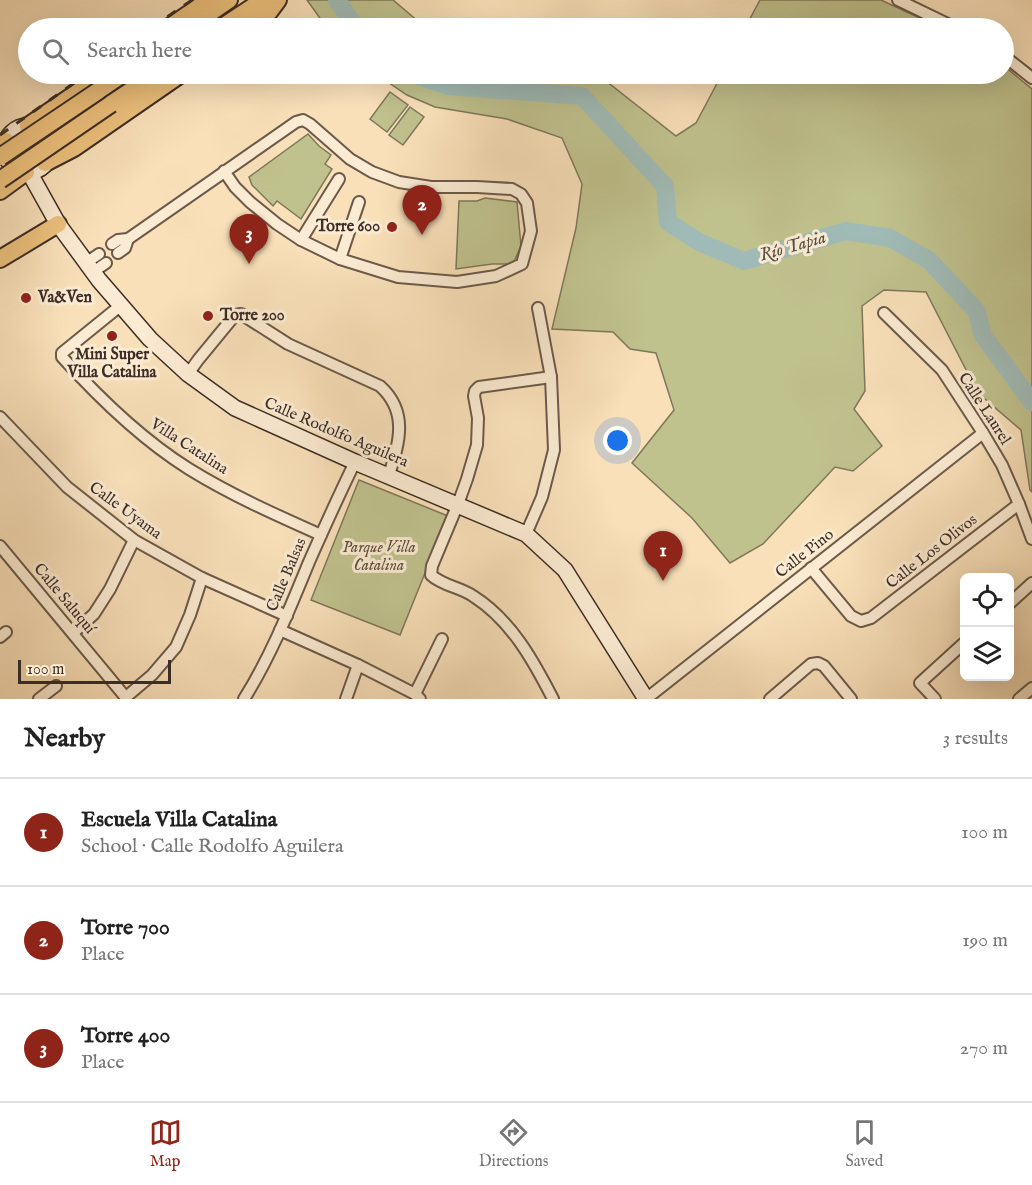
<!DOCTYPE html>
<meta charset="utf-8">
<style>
:root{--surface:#fff;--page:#f2f2f2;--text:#222;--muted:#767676;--line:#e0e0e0;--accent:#8f2418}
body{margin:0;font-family:"IM FELL English",serif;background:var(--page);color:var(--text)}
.controls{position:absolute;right:18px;bottom:18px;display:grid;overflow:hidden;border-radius:9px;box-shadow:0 6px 24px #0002}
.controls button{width:54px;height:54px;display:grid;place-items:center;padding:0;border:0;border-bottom:2px solid var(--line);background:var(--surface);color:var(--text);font:30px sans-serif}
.scale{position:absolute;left:18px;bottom:15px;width:153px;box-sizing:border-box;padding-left:6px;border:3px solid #3c2d26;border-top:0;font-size:16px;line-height:21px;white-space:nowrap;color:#3c2d26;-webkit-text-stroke:4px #fbebd2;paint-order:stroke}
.you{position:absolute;left:618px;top:441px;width:21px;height:21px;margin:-15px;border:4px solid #fff;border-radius:50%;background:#1a73e8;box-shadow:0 0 0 9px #1a73e833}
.badge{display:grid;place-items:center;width:39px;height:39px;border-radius:50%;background:var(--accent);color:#fff;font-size:20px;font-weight:700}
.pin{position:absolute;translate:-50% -50px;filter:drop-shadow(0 2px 3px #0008)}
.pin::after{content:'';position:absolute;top:32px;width:21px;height:18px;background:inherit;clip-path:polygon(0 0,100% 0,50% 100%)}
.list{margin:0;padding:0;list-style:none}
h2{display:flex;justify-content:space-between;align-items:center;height:78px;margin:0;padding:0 24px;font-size:26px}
h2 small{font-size:20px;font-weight:400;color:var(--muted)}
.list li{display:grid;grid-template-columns:39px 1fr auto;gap:18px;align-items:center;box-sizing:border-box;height:108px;padding:0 24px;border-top:2px solid var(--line)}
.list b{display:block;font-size:22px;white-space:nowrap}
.list p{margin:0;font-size:20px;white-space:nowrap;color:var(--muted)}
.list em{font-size:20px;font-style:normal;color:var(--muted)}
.icon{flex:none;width:33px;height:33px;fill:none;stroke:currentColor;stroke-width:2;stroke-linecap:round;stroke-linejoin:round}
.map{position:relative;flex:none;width:1032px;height:699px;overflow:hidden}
.search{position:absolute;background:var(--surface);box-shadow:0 6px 24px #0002;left:18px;right:18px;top:18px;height:66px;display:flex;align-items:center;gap:15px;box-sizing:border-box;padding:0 21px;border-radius:33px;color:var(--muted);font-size:22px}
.sheet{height:402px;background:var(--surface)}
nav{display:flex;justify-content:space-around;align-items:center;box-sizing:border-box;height:84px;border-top:2px solid var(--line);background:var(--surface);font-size:16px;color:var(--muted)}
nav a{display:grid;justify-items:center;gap:3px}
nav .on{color:var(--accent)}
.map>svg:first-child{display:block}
.green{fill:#c0c28e;stroke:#7e785a;stroke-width:1.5}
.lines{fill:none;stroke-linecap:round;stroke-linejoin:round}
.river{stroke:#a0bbb7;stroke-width:18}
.street-casing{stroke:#6b5a4b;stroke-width:14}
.secondary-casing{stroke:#3c2d26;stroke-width:18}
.primary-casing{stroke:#3c2d26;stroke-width:20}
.street{stroke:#fbebd2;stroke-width:10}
.secondary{stroke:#fbebd2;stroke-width:15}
.primary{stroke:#ecc07c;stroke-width:16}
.rail{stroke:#3c2d26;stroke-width:3;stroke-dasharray:10 10;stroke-linecap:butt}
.primary-bridge-casing{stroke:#3c2d26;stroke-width:20;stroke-linecap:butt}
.primary-bridge{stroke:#ecc07c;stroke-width:16}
.poi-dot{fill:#8f2418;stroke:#fbebd2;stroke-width:2}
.labels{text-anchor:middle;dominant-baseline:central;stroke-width:6;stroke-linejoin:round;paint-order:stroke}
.poi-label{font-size:16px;font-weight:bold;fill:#3c2d26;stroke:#fbebd2;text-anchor:start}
.street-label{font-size:16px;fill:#3c2d26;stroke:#fbebd2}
.park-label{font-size:16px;font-style:italic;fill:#5d5240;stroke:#fbebd2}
.water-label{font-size:18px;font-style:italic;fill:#55504a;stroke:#fbebd2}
</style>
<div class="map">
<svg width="1032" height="699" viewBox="0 0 1032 699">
<rect width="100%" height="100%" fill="#f9e0b9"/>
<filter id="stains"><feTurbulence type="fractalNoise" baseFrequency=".00333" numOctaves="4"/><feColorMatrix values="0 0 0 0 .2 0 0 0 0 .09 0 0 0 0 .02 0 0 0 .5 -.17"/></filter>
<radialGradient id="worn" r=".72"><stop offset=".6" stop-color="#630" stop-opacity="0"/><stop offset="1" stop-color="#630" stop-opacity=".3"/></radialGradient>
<!-- green -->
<g class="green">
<polygon points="307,0 393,0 426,28 327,28"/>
<polygon points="760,0 881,0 941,28 745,28"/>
<polygon points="1004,66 1032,89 1032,492 1030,490 1021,430 978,393 926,292 884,290 862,306 865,391 854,409 882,446 853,471 835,467 763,544 730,563 692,518 632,463 674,410 656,353 630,349 613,332 552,329 576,228 582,184 562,138 507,119 435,107 407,95 376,74 597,74 676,136 696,123 722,74 1004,74"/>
<polygon points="390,92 408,105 387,132 370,119"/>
<polygon points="410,107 424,117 403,145 389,135"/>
<polygon points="308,134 319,146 331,155 325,164 332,169 301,219 277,201 273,206 252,185 249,177"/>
<polygon points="485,198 517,202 521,246 513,264 492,264 456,269 459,201 477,201"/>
<polygon points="359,480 448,516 400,635 311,600"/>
</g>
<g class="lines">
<!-- river -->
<g class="river">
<polyline points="337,0 356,28"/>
<polyline points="415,74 418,76 448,86 582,96 665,186 668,222 699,242 744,261 846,231 890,238 929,260 972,306 977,312 982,334 1032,402"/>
</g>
<!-- street casing -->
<g class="street-casing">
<g id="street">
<polyline points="898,0 956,28"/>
<polyline points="1004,56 1032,78"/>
<polyline points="301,240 339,179"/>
<polyline points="112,244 118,240 128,239 296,122 303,120 310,124 350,159 372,172 399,182 431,187 477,187 512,189 521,194 527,203 531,231 522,264 496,276 457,282 398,277 340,259 301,240 277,224 250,202 235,187 224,171"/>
<polyline points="118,253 125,248 128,239"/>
<polyline points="340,259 359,202"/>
<polyline points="86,263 99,254"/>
<polyline points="93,272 106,263"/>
<path d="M120,306L62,353V357C100,399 141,439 189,469C231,495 276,515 321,535"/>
<polyline points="884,313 942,370 983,433 1002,465 1019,504 1032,539"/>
<path d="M188,374L198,360L235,315L241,314L288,344L380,386C409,412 399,443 389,475"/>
<path d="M551,377L479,387L475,391L474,396L478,418L477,445L467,479L458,504L432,566L431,575C443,586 460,587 473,596C511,620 533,660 553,699"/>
<polyline points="0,417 67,487 134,540 202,578 287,616"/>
<polyline points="526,534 542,497 554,450 551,377 538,308"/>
<polyline points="0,546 127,699"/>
<polyline points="811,568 851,616 861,621 871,618 1019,504"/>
<polyline points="1010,603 1032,583"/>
<polyline points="280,630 358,665 415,694 420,699"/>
<polyline points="73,633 94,614 110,589 134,540"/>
<polyline points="0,637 6,632"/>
<polyline points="415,694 442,639"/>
<polyline points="126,697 152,675 176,647 190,615 202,578"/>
<polyline points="39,699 56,686"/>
<path d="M244,699C271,656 290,608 309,562C324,528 339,495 355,462"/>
<polyline points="346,699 358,665"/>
<polyline points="646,699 983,433"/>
<polyline points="770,699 811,664 818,663 824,666 851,699"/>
<polyline points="935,699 920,683 964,643"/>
<polyline points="1019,699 1032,688"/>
</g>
</g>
<!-- secondary casing -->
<g class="secondary-casing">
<g id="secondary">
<circle cx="28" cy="149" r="23"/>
<polyline points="29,172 58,224 99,280 150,339 188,374 235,408 355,462 526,534 565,570 646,699"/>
</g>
</g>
<!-- primary casing -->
<g class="primary-casing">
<g id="primary">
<polyline points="168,28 209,0"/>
<polyline points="188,28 229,0"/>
<polyline points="221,28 263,0"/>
<polyline points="245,28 269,12 278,0"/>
<polyline points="98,91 123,74"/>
<polyline points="111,104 156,74"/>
<polyline points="28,126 104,74"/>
<polyline points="0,145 6,141"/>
<polyline points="45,163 74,148 181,74"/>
<polyline points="0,191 26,172"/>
<polyline points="0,259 58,224"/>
</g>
</g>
<!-- street -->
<use href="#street" class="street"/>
<!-- secondary -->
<use href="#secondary" class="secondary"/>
<!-- primary -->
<use href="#primary" class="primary"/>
<!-- rail -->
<g class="rail">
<polyline points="151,28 192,0"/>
<polyline points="0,135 87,74"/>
</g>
<!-- primary-bridge casing -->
<g class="primary-bridge-casing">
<g id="primary-bridge">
<polyline points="0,157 98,91"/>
<polyline points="0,180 111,104"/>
</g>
</g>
<!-- primary-bridge -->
<use href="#primary-bridge" class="primary-bridge"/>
</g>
<!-- markers -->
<g class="poi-dot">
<circle cx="392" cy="227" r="6"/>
<circle cx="26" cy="298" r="6"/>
<circle cx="208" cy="316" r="6"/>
<circle cx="112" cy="336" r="6"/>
</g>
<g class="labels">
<!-- poi labels -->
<g class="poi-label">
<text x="380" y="227" text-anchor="end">Torre 600</text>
<text x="38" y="298">Va&amp;Ven</text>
<text x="220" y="316">Torre 200</text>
<text x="112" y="355" text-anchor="middle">Mini Super<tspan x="112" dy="18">Villa Catalina</tspan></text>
</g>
<!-- street labels -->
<g class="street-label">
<text transform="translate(984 409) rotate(57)">Calle Laurel</text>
<text transform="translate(336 433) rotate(23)">Calle Rodolfo Aguilera</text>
<text transform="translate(189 447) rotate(33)">Villa Catalina</text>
<text transform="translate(125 511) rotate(36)">Calle Uyama</text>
<text transform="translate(932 552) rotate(-38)">Calle Los Olivos</text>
<text transform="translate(805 554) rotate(-38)">Calle Pino</text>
<text transform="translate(287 575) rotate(-67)">Calle Balsas</text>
<text transform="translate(64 599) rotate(50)">Calle Saluquí</text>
</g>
<!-- park labels -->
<g class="park-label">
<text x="379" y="548">Parque Villa<tspan x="379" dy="18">Catalina</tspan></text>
</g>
<!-- water labels -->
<g class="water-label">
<text transform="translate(793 247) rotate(-16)">Río Tapia</text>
</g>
</g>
<rect width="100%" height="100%" filter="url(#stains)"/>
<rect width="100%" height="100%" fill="url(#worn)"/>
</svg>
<div class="controls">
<button><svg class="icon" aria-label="locate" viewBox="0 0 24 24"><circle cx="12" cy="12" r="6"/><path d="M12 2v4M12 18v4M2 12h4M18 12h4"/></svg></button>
<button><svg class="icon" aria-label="layers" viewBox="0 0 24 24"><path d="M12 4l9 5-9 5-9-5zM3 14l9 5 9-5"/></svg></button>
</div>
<div class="scale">100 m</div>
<div class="you"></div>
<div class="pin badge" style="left:663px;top:581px">1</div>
<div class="pin badge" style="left:422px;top:235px">2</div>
<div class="pin badge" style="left:249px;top:264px">3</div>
<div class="search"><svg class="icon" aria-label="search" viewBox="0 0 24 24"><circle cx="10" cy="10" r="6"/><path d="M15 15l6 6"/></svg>Search here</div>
</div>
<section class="sheet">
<h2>Nearby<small>3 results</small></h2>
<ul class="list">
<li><span class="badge">1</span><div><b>Escuela Villa Catalina</b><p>School · Calle Rodolfo Aguilera</p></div><em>100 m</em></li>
<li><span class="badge">2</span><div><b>Torre 700</b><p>Place</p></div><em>190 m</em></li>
<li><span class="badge">3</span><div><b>Torre 400</b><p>Place</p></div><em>270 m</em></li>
</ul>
</section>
<nav>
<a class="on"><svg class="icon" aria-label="map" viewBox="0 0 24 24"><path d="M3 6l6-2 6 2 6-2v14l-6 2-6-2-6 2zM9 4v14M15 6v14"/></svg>Map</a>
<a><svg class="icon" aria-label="directions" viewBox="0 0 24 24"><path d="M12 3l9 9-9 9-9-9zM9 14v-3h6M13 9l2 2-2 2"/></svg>Directions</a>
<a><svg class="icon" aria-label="saved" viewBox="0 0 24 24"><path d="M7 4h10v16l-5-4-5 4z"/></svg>Saved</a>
</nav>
